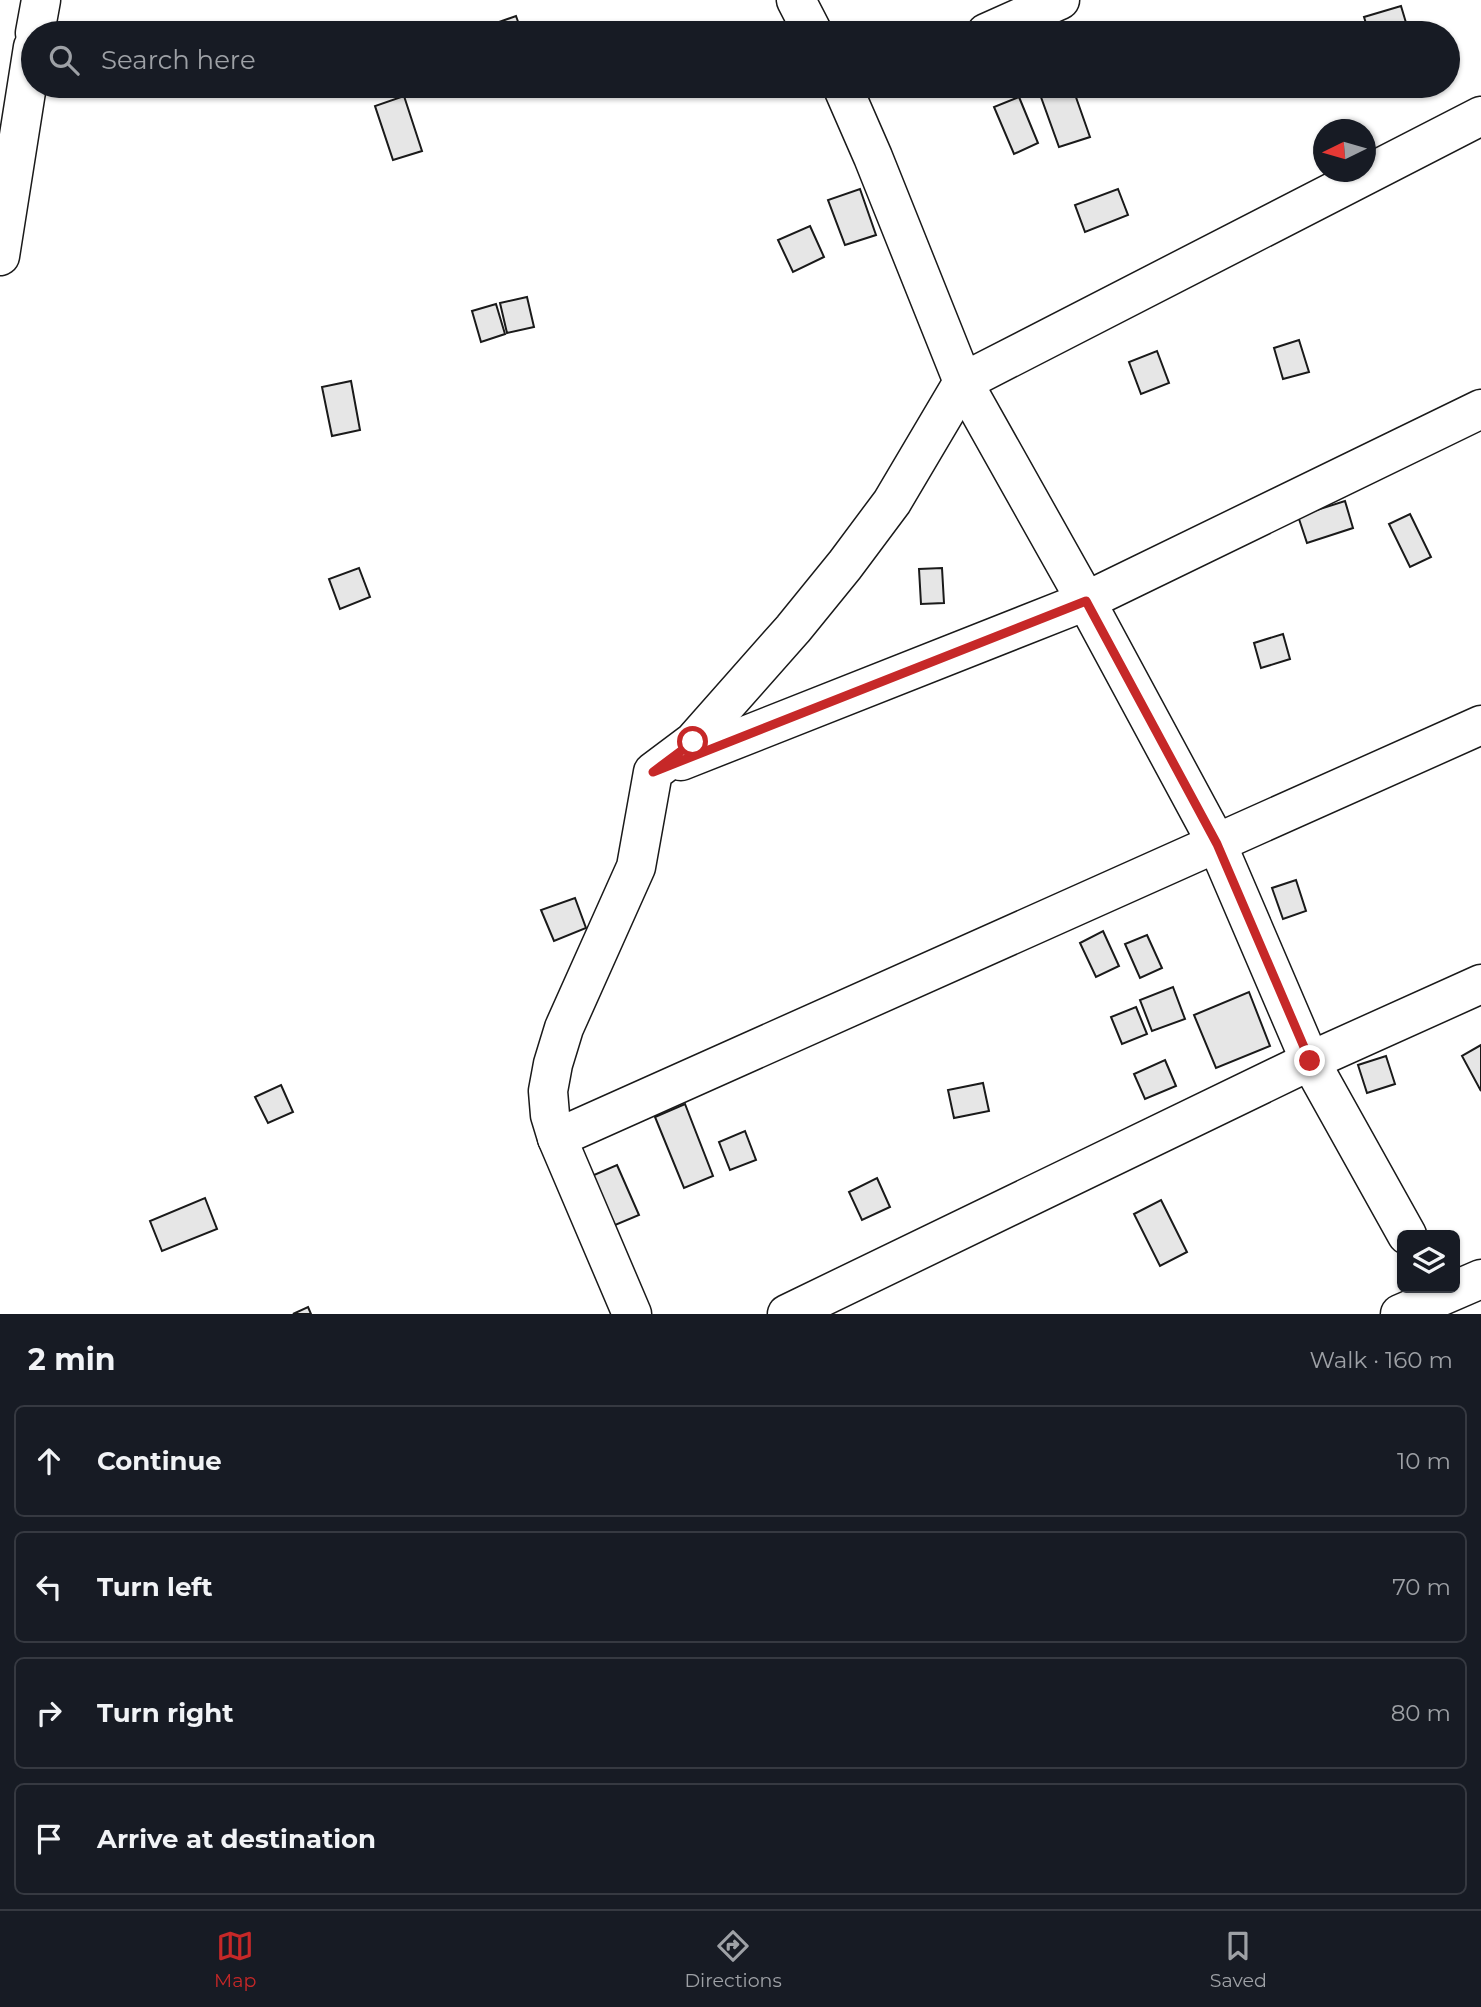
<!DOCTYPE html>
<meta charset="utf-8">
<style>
:root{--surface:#171b24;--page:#20242c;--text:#f1f3f6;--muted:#9ea1a6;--line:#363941;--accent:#c62828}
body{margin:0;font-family:Montserrat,sans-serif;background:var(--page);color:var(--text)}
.controls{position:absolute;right:21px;bottom:21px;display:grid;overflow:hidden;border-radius:10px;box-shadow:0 2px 5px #0004}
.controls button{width:63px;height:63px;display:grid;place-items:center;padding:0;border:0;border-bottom:2px solid var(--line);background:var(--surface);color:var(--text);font:35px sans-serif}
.compass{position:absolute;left:1313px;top:119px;width:63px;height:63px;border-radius:50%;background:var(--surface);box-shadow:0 2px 5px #0004;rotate:265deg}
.stop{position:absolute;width:21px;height:21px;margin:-16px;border:5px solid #c62828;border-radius:50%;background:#fff}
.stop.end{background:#c62828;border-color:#fff;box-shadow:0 2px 7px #0008}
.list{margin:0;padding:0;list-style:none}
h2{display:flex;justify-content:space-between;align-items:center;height:91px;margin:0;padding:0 28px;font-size:30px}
h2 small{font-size:23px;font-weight:400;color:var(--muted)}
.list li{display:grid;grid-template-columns:46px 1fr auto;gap:21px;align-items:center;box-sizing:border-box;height:112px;margin:0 14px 14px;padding:0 14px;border:2px solid var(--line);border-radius:10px}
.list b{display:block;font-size:26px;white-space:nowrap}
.list em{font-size:23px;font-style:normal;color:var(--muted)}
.icon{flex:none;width:38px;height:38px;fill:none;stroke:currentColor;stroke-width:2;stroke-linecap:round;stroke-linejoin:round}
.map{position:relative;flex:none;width:1481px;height:1314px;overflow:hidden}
.search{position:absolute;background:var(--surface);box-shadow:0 2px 5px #0004;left:21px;right:21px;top:21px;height:77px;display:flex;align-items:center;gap:18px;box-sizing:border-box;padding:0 24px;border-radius:38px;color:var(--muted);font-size:26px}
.sheet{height:595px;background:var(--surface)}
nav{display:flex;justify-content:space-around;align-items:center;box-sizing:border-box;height:98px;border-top:2px solid var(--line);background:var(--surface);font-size:19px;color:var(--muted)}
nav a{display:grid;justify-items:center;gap:4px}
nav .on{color:var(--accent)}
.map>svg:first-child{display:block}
.building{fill:#e6e6e6;stroke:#1a1a1a;stroke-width:2}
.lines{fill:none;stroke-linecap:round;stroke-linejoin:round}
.street-casing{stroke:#1a1a1a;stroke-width:41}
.street{stroke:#fff;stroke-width:38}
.route{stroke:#c62828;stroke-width:9}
</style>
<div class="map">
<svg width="1481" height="1314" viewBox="0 0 1481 1314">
<rect width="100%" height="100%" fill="#fff"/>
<!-- building -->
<g class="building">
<polygon points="1401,6 1407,26 1382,33 1369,33 1364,17"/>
<polygon points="516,16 522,33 490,33 488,26"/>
<polygon points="1037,86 1072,86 1090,137 1059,147"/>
<polygon points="404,96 422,151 393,160 375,106"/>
<polygon points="1019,97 1038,143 1014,154 994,107"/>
<polygon points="860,189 876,235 845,245 828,200"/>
<polygon points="1118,189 1128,215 1085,232 1075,205"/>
<polygon points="810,226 824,257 793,272 778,240"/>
<polygon points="527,297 534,327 507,333 500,303"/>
<polygon points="496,304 505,334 481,342 472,311"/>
<polygon points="1299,340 1309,372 1283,379 1274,348"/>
<polygon points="1157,351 1169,383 1141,394 1129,362"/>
<polygon points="351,381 360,430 332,436 322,387"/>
<polygon points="1345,501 1353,528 1307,543 1298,516"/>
<polygon points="1410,514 1431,557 1410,567 1389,524"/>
<polygon points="359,568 370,597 340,609 329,579"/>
<polygon points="942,568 944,603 921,604 919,569"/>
<polygon points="1283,634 1290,659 1261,668 1254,643"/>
<polygon points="1296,880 1306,911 1283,919 1272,888"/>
<polygon points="575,898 586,928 554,941 541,910"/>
<polygon points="1103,931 1119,966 1096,977 1080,943"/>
<polygon points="1147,935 1162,968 1140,978 1125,944"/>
<polygon points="1173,987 1185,1019 1152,1031 1140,1000"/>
<polygon points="1249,992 1270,1046 1216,1068 1194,1015"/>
<polygon points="1136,1007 1147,1034 1122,1044 1111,1017"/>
<polygon points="1481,1045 1481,1091 1462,1056"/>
<polygon points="1386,1056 1395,1084 1367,1093 1358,1065"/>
<polygon points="1165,1060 1176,1086 1145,1099 1134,1074"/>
<polygon points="983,1083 989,1111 954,1118 948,1090"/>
<polygon points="281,1085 293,1112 268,1123 255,1097"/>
<polygon points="685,1104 713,1176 684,1188 655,1117"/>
<polygon points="745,1131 756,1160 730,1170 719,1142"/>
<polygon points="617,1165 639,1215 608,1228 587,1178"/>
<polygon points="877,1178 890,1207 862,1220 849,1192"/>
<polygon points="205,1198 217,1229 162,1251 150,1221"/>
<polygon points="1161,1200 1187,1252 1160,1266 1134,1214"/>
<polygon points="308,1307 311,1314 293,1314"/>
</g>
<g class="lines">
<!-- street casing -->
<g class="street-casing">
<g id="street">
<polyline points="796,0 813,33"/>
<polyline points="35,33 41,0"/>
<polyline points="986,33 1060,0"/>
<polyline points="842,86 873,157 963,382 1086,601 1217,844 1310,1061 1407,1235"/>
<polyline points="0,256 33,47"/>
<polyline points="681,761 1086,601 1481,409"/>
<polyline points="557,1138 1481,725"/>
<polyline points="632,1314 557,1138 550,1115 548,1091 553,1064 564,1028 636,867 653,772 693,742 793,629 845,565 892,502 963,382 1481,116"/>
<polyline points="787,1314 1310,1061 1481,984"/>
<polyline points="1400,1314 1481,1279"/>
</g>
</g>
<!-- street -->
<use href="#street" class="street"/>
</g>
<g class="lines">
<!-- route -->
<polyline class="route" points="693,742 653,772 1086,601 1217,844 1310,1061"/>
</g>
</svg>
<div class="controls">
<button><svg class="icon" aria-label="layers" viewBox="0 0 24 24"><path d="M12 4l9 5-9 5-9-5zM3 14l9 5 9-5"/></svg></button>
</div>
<svg class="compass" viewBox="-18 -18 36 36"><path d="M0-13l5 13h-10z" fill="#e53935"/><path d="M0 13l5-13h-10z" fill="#9ea1a6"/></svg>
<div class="stop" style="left:693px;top:742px"></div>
<div class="stop end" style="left:1310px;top:1061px"></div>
<div class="search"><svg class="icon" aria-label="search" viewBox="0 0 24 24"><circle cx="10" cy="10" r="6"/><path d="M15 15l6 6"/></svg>Search here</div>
</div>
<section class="sheet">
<h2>2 min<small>Walk · 160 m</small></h2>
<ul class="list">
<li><svg class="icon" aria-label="ahead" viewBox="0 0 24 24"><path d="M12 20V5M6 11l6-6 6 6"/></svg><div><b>Continue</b></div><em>10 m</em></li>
<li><svg class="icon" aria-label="left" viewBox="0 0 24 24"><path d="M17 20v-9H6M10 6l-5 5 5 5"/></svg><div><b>Turn left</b></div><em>70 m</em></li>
<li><svg class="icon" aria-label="right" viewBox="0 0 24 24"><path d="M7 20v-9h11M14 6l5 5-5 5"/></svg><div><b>Turn right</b></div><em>80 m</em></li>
<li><svg class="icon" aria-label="arrive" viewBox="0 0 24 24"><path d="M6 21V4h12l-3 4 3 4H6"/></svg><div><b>Arrive at destination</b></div></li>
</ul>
</section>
<nav>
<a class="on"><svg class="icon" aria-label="map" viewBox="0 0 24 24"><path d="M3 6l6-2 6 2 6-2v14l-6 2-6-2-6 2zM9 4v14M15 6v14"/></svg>Map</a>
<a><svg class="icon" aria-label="directions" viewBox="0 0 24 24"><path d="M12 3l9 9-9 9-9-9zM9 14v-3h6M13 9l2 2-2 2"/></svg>Directions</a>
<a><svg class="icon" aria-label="saved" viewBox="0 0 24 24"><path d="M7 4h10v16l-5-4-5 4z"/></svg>Saved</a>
</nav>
